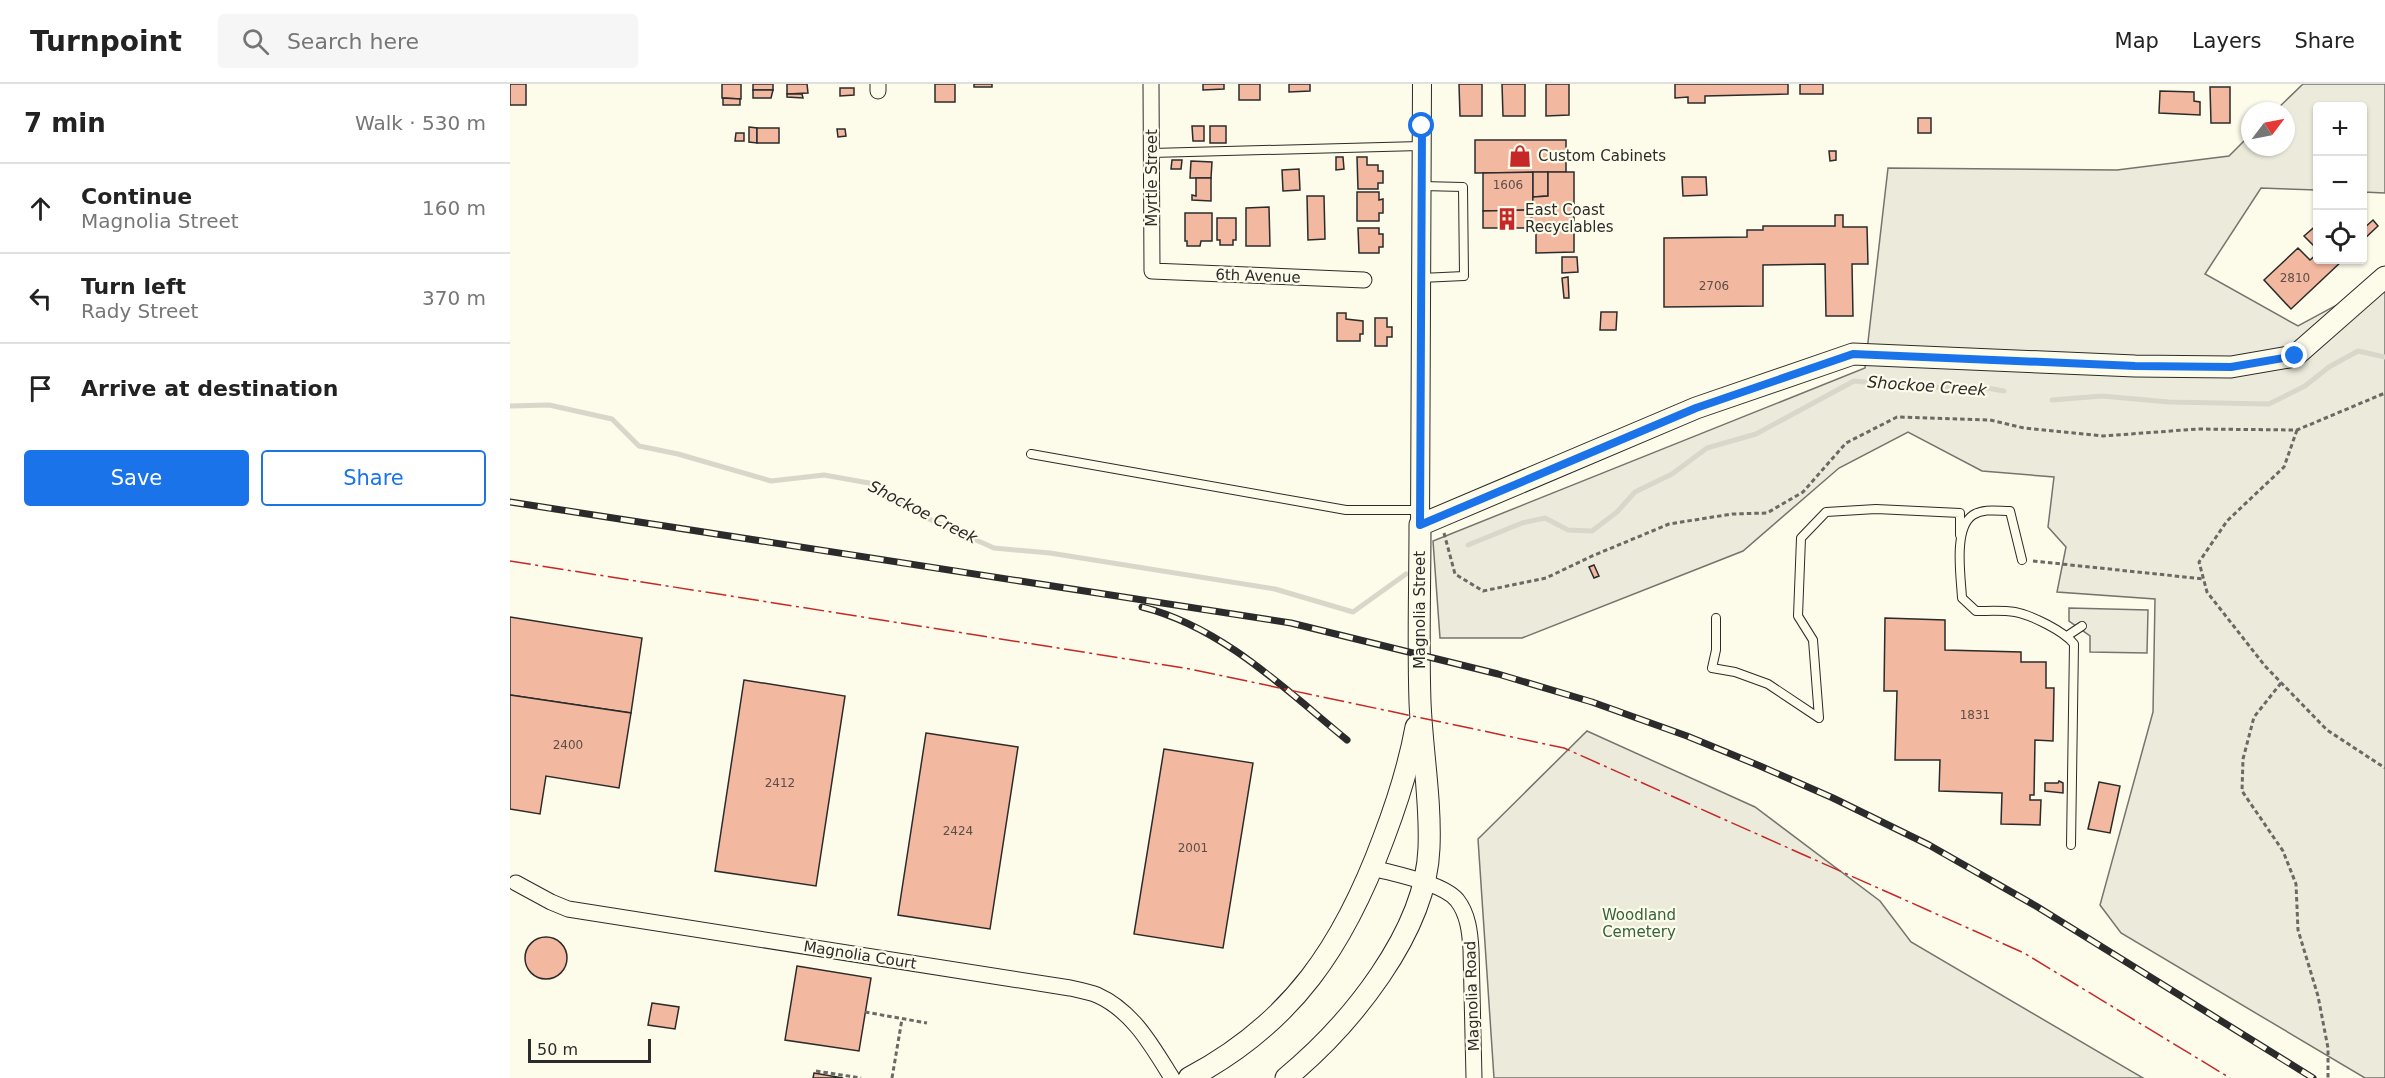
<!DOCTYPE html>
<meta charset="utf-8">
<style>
:root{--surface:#fff;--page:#f6f6f6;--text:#222;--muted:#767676;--line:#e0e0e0;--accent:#1a73e8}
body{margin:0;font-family:"DejaVu Sans",sans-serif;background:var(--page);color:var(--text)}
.controls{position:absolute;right:18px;top:18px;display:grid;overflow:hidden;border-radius:6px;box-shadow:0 2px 4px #0004}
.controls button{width:54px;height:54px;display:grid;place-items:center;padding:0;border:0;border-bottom:2px solid var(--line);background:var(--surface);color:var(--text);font:30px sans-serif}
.compass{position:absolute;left:1731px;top:18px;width:54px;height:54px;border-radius:50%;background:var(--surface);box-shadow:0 2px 4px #0004;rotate:58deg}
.scale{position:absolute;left:18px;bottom:15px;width:123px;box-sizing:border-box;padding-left:6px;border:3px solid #2b2b2b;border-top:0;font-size:16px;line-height:21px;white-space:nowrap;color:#2b2b2b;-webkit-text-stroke:4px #fdfbea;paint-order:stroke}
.stop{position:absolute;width:18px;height:18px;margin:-14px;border:4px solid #1a73e8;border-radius:50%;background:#fff}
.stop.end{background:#1a73e8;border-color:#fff;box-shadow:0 2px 6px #0008}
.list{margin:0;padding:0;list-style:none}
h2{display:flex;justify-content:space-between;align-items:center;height:78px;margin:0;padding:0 24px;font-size:26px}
h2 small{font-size:20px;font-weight:400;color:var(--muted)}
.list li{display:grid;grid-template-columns:39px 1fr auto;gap:18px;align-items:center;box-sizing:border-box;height:90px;padding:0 24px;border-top:2px solid var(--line)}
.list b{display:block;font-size:22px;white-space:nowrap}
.list p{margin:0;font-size:20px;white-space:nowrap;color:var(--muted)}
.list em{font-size:20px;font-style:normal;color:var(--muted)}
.actions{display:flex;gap:12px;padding:18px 24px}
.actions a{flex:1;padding:14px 0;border:2px solid var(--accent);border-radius:6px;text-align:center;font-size:21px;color:var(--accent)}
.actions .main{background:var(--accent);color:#fff}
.icon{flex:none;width:33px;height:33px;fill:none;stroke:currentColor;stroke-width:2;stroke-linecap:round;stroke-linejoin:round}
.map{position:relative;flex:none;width:1875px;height:994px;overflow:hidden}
header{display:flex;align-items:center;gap:36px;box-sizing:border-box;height:84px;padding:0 30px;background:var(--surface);border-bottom:2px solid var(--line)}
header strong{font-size:28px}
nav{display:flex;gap:33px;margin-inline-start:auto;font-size:21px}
.search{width:420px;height:54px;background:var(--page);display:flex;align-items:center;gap:15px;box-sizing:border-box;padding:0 21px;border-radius:6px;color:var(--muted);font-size:22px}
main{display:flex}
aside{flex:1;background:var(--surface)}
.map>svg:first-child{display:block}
.green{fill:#ecebdb;stroke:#74746e;stroke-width:1.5}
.parking{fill:#eceadb;stroke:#74746e;stroke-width:1.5}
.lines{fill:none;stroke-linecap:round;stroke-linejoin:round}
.stream{stroke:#d8d7c9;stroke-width:5}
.building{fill:#f2b8a0;stroke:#2b2b2b;stroke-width:1.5}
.service-casing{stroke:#2b2b2b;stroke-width:10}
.minor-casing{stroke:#2b2b2b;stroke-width:17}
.tertiary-casing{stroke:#2b2b2b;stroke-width:20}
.secondary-casing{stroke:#2b2b2b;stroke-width:23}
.path{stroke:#6a6964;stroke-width:3;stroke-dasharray:4.5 3;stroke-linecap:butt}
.service{stroke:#fdfbea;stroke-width:8}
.minor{stroke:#fdfbea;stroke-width:15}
.tertiary{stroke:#fdfbea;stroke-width:18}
.secondary{stroke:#fdfbea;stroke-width:21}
.rail-casing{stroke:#2b2b2b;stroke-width:7}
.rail{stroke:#fdfbea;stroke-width:4.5;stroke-dasharray:14;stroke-linecap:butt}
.power{stroke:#c62828;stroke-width:1.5;stroke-dasharray:21 4.5 3 4.5;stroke-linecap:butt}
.route{stroke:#1a73e8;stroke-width:8}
.labels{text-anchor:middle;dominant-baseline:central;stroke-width:4.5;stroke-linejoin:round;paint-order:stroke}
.number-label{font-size:12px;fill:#5d4e48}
.poi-label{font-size:15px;fill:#2b2b2b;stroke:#fdfbea;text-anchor:start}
.street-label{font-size:15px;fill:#2b2b2b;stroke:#fdfbea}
.park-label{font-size:15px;fill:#34623c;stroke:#fdfbea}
.water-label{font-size:16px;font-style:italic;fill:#2b2b2b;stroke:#fdfbea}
</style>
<header>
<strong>Turnpoint</strong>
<div class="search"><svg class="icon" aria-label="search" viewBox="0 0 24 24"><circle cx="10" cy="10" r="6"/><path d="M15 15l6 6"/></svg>Search here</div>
<nav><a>Map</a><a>Layers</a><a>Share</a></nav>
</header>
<main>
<aside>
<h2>7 min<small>Walk · 530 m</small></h2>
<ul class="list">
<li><svg class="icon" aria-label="ahead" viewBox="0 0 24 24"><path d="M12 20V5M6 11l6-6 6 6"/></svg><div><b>Continue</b><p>Magnolia Street</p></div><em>160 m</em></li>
<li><svg class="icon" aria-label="left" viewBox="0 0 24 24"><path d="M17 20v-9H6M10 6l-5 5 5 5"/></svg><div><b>Turn left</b><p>Rady Street</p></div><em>370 m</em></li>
<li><svg class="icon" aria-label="arrive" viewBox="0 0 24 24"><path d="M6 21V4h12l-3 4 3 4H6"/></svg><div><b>Arrive at destination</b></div></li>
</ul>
<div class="actions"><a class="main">Save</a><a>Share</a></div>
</aside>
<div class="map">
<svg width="1875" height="994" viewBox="0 0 1875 994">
<rect width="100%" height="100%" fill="#fdfbea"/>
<!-- green -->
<g class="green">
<polygon points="1793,0 1875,0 1875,109 1853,108 1852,22 1808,22 1807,106 1751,104 1695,190 1788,242 1875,195 1875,994 1855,994 1611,849 1590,821 1643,628 1645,515 1547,508 1556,463 1538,443 1544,393 1472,387 1398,348 1329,384 1233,467 1012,554 930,554 923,457 1355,284 1378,84 1607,86 1719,72 1740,51 1740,63 1776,63 1776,27 1765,27"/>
<polygon points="1077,647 1245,723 1370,817 1401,858 1633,994 984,994 968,755"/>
</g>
<!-- parking -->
<polygon class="parking" points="1559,524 1638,526 1637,569 1580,568 1580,552 1559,537"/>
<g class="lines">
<!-- stream -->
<g class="stream">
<polyline points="1542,316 1592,312 1659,318 1759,320 1795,302 1819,283 1848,267 1875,273"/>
<polyline points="0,322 39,321 102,335 129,362 168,370 261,397 314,391 359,399 419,435 484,464 540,469 765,505 843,528 896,490"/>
<polyline points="958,461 1012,439 1035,434 1058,446 1082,447 1107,428 1125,408 1162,390 1197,364 1246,350 1344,297 1407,303 1477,304 1494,307"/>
</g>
</g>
<!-- building -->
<g class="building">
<rect x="0" y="0" width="16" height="21"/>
<polygon points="212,0 231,0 231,15 212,14"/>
<rect x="243" y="0" width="20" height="6"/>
<polygon points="277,0 297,0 298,9 277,10"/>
<rect x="425" y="0" width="20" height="18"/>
<rect x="464" y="0" width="18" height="3"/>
<polygon points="693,0 714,0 714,5 693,6"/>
<rect x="729" y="0" width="21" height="16"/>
<polygon points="779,0 800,0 800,7 779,8"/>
<polygon points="949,0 972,0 972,32 950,32"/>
<polygon points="992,0 1015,0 1015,32 993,32"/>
<polygon points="1036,0 1059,0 1059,31 1036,32"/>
<polygon points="1165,0 1278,0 1278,10 1195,12 1195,19 1178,19 1178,13 1165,14"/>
<rect x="1290" y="0" width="23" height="10"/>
<polygon points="1700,3 1720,3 1720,39 1701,39"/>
<polygon points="330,4 344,4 344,11 330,12"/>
<polygon points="243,6 263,6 261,14 243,14"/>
<polygon points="1650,7 1684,8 1684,17 1690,18 1690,31 1649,29"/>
<polygon points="277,10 292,10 293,14 277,13"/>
<polygon points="213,14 230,15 230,21 213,21"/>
<rect x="1408" y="34" width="13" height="15"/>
<polygon points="682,42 694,42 694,57 683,57"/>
<rect x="700" y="42" width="16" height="17"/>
<polygon points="239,43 247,44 247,59 239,58"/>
<rect x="247" y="44" width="22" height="15"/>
<polygon points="327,45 335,45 336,52 328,53"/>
<polygon points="226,49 234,49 234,57 225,57"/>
<polygon points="965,56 1056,56 1056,88 965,89"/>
<polygon points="1319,67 1326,67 1326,76 1320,77"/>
<polygon points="826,73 833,73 834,85 826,86"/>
<polygon points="847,73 857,73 857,81 868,81 868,87 873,87 873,99 868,99 868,105 848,105"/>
<polygon points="662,76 672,76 671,85 661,85"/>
<polygon points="681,77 702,78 701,94 680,94"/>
<polygon points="789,85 790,106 773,107 772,86"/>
<polygon points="1023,88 1023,126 973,127 973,89"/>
<polygon points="1023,88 1038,88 1038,112 1023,113"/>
<polygon points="1038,88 1064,88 1064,144 1021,144 1023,113 1038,112"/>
<polygon points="1172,93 1196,93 1197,111 1173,112"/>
<polygon points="686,94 701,94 701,117 682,116 682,111 686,112"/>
<polygon points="847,108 869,108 869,116 873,115 873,129 869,129 869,137 847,137"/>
<polygon points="797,112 814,112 815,155 798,156"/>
<polygon points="759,123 760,162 736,162 736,124"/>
<polygon points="1021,126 1021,144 973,144 973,127"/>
<polygon points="675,129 702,129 702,157 691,157 690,162 677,162 677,157 675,157"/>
<polygon points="1325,131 1333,131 1333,143 1357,143 1358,180 1342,180 1343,232 1316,232 1315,180 1253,181 1253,222 1154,223 1154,154 1237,153 1237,146 1253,146 1253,142 1325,142"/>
<polygon points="707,134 726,134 726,156 723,156 723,161 710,161 710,156 707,156"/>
<polygon points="1863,136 1868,142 1852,157 1852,146"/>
<polygon points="1808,140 1808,166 1794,152"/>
<polygon points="848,144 869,144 869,150 873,150 873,163 869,163 869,169 849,169"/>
<polygon points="1064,144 1064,168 1026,169 1026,145"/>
<polygon points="1788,164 1800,176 1808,169 1808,176 1833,176 1781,225 1754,196"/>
<polygon points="1052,173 1067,173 1068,188 1052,189"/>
<polygon points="1058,193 1059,214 1054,214 1052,194"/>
<polygon points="1091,228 1107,228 1106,246 1090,246"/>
<polygon points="827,229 836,229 836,235 853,237 853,250 850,250 850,257 827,257"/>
<polygon points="865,234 877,234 877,243 882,243 882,253 877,253 877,262 865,262"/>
<polygon points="1084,481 1089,492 1084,494 1079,483"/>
<polygon points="0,533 132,554 121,629 0,611"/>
<polygon points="1375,534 1435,536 1435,566 1511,568 1511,578 1536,578 1536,604 1544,604 1543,657 1525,656 1524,711 1520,711 1520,716 1531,716 1530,741 1491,740 1492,709 1429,707 1430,676 1385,676 1387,607 1374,607"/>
<polygon points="234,596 335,612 306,802 205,787"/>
<polygon points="0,611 121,629 109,704 36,692 30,730 0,725"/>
<polygon points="416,649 508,663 480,845 388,831"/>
<polygon points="654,665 743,679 713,864 624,850"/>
<polygon points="1549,697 1553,699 1553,709 1535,707 1535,699 1548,699"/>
<polygon points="1589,698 1610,702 1600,749 1578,745"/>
<circle cx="36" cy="874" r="21"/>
<polygon points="287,882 361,894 349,967 275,956"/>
<polygon points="142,919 169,923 165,945 138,941"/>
<polygon points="304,989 333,994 303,994"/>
</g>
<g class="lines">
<!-- service casing -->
<g class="service-casing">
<g id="service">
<polyline points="642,69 910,62"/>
<polyline points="911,194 954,192 953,103 912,102"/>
<polyline points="521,370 836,426 909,426"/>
<path d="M1512,476L1500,427C1488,427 1474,424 1463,431C1443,444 1451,493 1452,514L1466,527C1479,527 1493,526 1505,528C1521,531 1554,547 1564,560L1561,761"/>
<polyline points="1206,534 1206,566 1202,584 1225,588 1258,600 1309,634 1303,556 1288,532 1291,454 1316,428 1366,425 1450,429 1450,451"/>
<polyline points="1557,552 1572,542"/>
</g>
</g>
<!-- minor casing -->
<g class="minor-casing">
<g id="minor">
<polyline points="368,0 368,7"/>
<polyline points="641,0 642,187 854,196"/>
<path d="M863,784C884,790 933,799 947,816C958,830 960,848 961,866L964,994"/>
<path d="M6,799L41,818L58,825L560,904C569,906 579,908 587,911C623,927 642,962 662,994"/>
</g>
</g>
<!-- tertiary casing -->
<g class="tertiary-casing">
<polyline id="tertiary" points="910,441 912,0"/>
</g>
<!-- secondary casing -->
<g class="secondary-casing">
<g id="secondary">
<path d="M679,994C783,939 834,861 874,753C888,716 899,682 906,643"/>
<path d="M776,994C839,942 916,849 919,764C921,715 912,667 910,618C908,559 910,500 910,441L1186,324L1343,270L1625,282L1721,283L1785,272L1875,193"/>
</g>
</g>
<!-- path -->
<g class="path">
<polyline points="1787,346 1774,383 1717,437 1689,478 1697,508 1755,582 1817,646 1875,684"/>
<polyline points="934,449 945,490 973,507 1036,494 1082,472 1159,440 1222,430 1257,429 1293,408 1336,359 1387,333 1480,336 1514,344 1593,352 1688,345 1787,346 1875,309"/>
<polyline points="1523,477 1694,495"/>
<polyline points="1771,599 1744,633 1733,675 1732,707 1773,767 1786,800 1788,846 1808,912 1818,964 1818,994"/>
<polyline points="355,928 417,939"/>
<polyline points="306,987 351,994"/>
<polyline points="382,994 392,935"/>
</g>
<!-- service -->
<use href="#service" class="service"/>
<!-- minor -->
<use href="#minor" class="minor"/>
<!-- tertiary -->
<use href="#tertiary" class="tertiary"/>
<!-- secondary -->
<use href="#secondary" class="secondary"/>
<!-- rail casing -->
<g class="rail-casing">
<g id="rail">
<polyline points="0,418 781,539 988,590 1082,618 1177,652 1250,682 1323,714 1419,761 1526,822 1803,994"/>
<path d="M632,523C712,543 775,605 837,656"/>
</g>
</g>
<!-- rail -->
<use href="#rail" class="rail"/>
<!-- power -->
<polyline class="power" points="0,477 680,585 1054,664 1514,869 1720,994"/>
</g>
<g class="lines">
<!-- route -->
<polyline class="route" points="912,42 910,441 1186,324 1343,270 1625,282 1721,283 1785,272"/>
</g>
<!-- icons -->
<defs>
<g id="shop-bare" transform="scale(1.8)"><path d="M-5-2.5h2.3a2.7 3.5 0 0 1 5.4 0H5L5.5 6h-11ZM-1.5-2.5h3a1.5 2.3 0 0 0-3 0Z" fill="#c62828" stroke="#fdfbea" stroke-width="2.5" paint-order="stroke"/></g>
<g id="building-bare" transform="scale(1.8)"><path d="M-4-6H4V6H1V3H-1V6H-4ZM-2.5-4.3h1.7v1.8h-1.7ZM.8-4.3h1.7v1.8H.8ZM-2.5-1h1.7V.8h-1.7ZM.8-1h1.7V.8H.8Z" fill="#c62828" stroke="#fdfbea" stroke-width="2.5" paint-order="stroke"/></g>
</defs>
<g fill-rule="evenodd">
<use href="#shop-bare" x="1010" y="72"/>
<use href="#building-bare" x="997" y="135"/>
</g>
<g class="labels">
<!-- number labels -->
<g class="number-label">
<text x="998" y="101">1606</text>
<text x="1785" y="194">2810</text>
<text x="1204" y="202">2706</text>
<text x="1465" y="631">1831</text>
<text x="58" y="661">2400</text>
<text x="270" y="699">2412</text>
<text x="448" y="747">2424</text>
<text x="683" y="764">2001</text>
</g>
<!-- poi labels -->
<g class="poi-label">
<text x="1028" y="72">Custom Cabinets</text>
<text x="1015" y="126">East Coast<tspan x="1015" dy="17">Recyclables</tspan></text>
</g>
<!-- street labels -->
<g class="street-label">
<text transform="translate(642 94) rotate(-90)">Myrtle Street</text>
<text transform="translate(748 192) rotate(2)">6th Avenue</text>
<text transform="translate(910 526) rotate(-90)">Magnolia Street</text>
<text transform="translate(350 871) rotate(9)">Magnolia Court</text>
<text transform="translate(962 912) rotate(-92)">Magnolia Road</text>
</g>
<!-- park labels -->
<g class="park-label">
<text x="1129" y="831">Woodland<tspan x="1129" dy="17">Cemetery</tspan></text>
</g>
<!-- water labels -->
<g class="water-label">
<text transform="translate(1417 302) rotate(4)">Shockoe Creek</text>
<text transform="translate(413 428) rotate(27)">Shockoe Creek</text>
</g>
</g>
</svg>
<div class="controls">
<button>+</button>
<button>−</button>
<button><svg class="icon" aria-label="locate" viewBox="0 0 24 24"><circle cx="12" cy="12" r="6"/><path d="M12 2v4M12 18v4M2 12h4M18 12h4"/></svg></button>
</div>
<svg class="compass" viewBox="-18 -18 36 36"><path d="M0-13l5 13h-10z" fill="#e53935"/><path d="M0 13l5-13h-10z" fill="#767676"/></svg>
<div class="scale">50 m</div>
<div class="stop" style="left:912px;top:42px"></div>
<div class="stop end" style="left:1785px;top:272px"></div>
</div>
</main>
